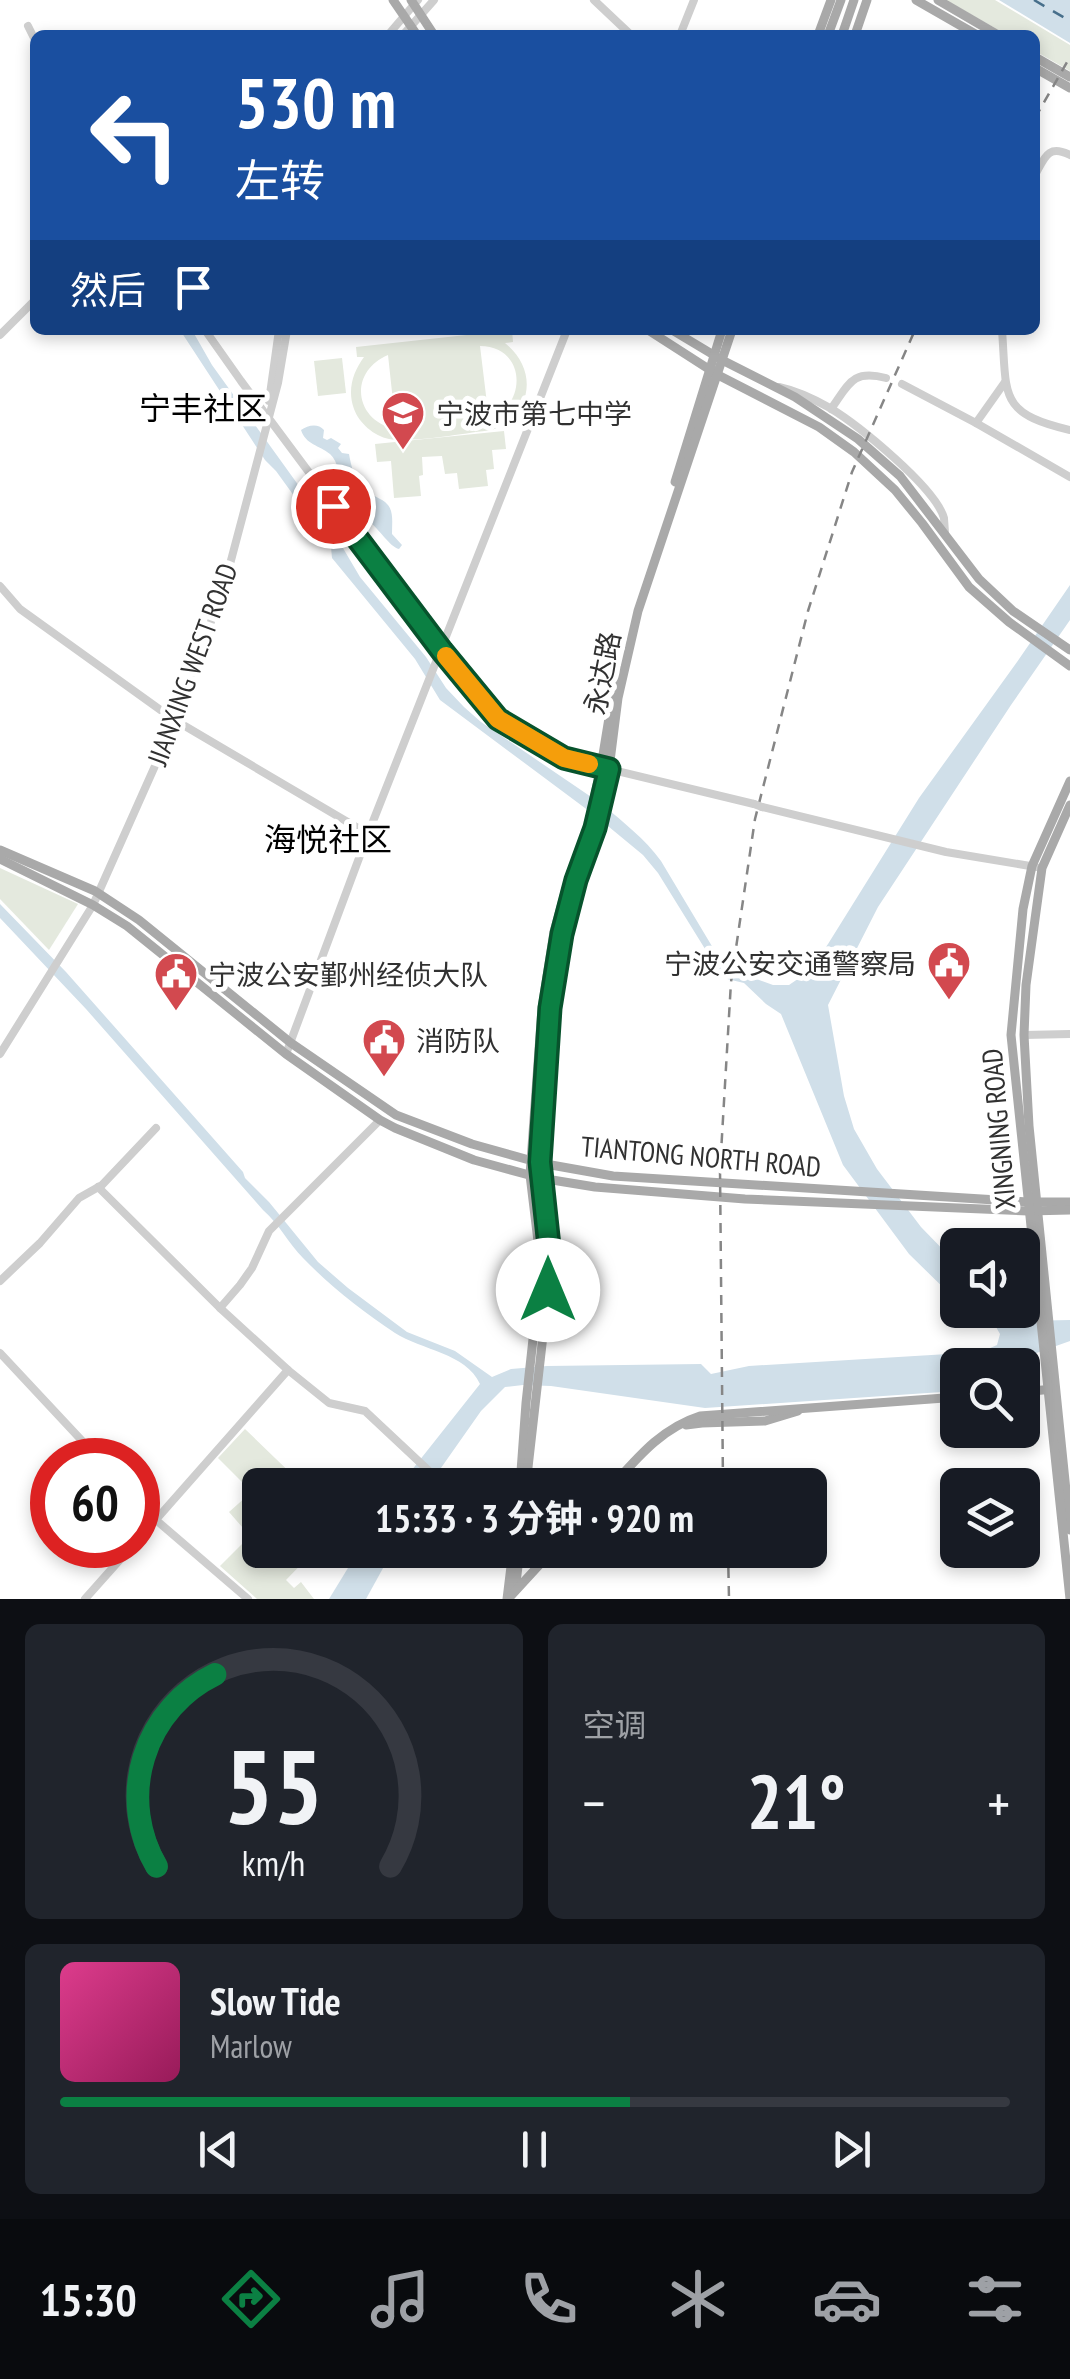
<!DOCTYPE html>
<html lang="zh">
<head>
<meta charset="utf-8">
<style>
  body { margin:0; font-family:"PT Sans Narrow","Noto Sans SC",sans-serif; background:#20242c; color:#f1f3f6; height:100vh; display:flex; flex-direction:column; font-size:38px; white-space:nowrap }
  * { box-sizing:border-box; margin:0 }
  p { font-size:32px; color:#9ea1a6 }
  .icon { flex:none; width:55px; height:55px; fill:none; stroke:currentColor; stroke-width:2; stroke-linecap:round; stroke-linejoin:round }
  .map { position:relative; height:1599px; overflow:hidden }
  .sheet { display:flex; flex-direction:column; gap:25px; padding:25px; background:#0d0f14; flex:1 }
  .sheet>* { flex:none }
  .guide { position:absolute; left:30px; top:30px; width:1010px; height:305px; border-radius:15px; box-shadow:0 5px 15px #0003; background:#1a4fa0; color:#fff; overflow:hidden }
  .fabs { position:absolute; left:940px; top:1228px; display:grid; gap:20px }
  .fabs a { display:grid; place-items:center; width:100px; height:100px; border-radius:15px; background:#171b24; box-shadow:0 5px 15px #0003; font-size:50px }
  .speed { position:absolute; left:30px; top:1438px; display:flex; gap:20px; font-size:50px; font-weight:700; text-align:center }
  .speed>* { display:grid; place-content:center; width:130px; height:130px; border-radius:50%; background:#171b24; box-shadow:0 5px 15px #0003; line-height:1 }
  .speed .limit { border:15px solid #d22; background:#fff; color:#111 }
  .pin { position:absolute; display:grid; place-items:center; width:85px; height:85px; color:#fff; margin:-42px; border:5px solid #fff; border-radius:50%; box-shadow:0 2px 10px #0007 }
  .me { position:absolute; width:110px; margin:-55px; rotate:0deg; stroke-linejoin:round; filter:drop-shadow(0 0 8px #0008) }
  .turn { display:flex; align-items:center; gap:35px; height:210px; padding:0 40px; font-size:45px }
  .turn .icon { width:130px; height:130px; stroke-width:2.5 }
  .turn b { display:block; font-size:70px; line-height:85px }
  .then { display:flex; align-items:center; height:95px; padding:0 40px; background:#0003; gap:20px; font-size:38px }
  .big { font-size:75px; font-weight:700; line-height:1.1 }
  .sheet .widget { flex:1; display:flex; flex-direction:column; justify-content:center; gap:15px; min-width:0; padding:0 35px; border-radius:15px; background:#20242c }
  .sheet .dial { align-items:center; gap:0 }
  .dial svg { height:260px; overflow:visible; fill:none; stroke:#363941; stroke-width:7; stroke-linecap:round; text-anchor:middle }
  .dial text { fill:#f1f3f6; stroke:none }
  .song { display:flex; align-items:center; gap:30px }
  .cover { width:120px; height:120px; border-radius:15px; background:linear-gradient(135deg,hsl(330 70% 55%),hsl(330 70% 35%)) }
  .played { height:10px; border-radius:5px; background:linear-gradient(90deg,#0b8043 60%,#363941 60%) }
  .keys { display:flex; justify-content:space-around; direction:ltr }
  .heat { display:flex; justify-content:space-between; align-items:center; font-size:55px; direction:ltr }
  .sheet .tiles { flex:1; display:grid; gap:25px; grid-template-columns:1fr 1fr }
  .widget:last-child { grid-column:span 2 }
  .trip { position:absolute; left:242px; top:1468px; width:585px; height:100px; border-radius:15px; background:#171b24; box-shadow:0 5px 15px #0003; font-weight:700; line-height:100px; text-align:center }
  .menu { display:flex; height:160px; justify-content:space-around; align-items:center; background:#090b0e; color:#9ea1a6 }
  .menu .icon { width:70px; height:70px }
  .menu .current { color:#0b8043 }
  .menu b { font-size:45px; color:#f1f3f6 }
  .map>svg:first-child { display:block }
</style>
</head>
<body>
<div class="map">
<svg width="1070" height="1599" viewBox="0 0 1070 1599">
  <rect width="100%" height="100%" fill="#fff"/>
  <g fill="#e4e9de" fill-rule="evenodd">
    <polygon points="946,0 995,0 1070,45 1070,71 1035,51 1035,35 1007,35"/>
    <path d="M512 330 513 342 505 343C539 371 532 414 492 430 465 433 413 443 389 439 374 436 359 423 354 409 347 390 353 372 364 357H357L356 347ZM480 346C525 346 529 403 489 420ZM388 355 396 429C354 421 348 372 388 355Z"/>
    <polygon points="342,358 346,393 318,396 314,361"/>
    <polygon points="504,431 506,449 492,450 494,469 486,470 488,486 459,489 457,473 445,474 442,456 422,457 423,475 419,476 421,496 394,498 391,461 377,462 375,444"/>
    <polygon points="0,868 78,904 49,950 0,899"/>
    <polygon points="245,1429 303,1485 260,1485 260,1550 315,1550 286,1580 294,1588 301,1582 314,1599 257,1599 220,1566 250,1536 229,1512 247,1496 242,1482 218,1458"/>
  </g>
  <g fill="#d0dfe9">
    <polygon points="999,0 1070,0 1070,43"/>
    <path d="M180 330H192L212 365 327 525C335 524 340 520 347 515 365 503 352 495 343 483 337 474 339 462 330 454 319 445 306 445 301 430 308 425 318 423 324 430L323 438 327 440 331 438 341 444 338 448 342 453 349 454C351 465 355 484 365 492 366 492 379 498 380 499 395 506 392 519 392 534L402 545 399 549C390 547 379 529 369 521L339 537 340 543 360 577 426 657 446 688 464 707 481 722 603 805C623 822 645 839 661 861L722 963 726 968 773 985H789L808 972 828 944 919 798 1017 662 1070 585V620L1011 705 878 907 828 1005 844 1096 854 1129 877 1169 921 1227 957 1264V1301L909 1254 843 1165 781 1014 766 1004 744 983 723 978 658 873 643 855 597 817 440 700 415 659 332 558 331 547 276 471 265 460Z"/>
    <path d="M0 904 66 972 243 1172 245 1178 269 1202 318 1262 348 1288 407 1332 455 1351 492 1377 511 1369 547 1366 701 1364 711 1374 749 1366 981 1352 997 1345 1000 1334 996 1327 969 1310H1019L1023 1321 1070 1320V1341L1028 1356 1026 1376 1023 1378 1022 1365H958L957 1391 705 1408 551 1386 523 1385 505 1387 481 1411 429 1485H400L480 1384C466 1353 421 1350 395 1333 363 1312 330 1286 303 1258 288 1243 280 1225 263 1210L86 1009 0 918Z"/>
    <polygon points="359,1550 393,1550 366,1599 329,1599"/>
  </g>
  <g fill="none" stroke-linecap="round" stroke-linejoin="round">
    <polyline stroke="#476f8b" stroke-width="2.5" stroke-dasharray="12 10" stroke-linecap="butt" points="1034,0 1070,21"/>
    <g stroke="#cecece" stroke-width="8">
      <polyline points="594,0 631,35"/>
      <polyline points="28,26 35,40"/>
      <polyline points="388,35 418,0"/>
      <polyline points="403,35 434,0"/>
      <polyline points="680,35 694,0"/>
      <path d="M1035 175C1045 157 1048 144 1070 155"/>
      <polyline points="205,330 241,381 442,651 498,719 563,758 754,804"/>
      <path d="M1002 330C1007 396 998 413 1070 430"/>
      <polyline points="0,335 35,300"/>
      <polyline points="902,384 976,423 1070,477"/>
      <path d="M779 387C798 391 814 399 830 408 858 425 935 487 944 518 944 519 945 532 945 533"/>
      <polyline points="269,401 279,330"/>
      <path d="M831 409C849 384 852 369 886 378"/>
      <polyline points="976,423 1005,382"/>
      <polyline points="0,586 20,609 173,719 368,834"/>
      <polyline points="762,807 946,852 1036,867"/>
      <polyline points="1024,1035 1070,1034"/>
      <polyline points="0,1054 93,905 175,721 225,583 278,383 287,330"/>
      <polyline points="286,1054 368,834 567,330"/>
      <polyline points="98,1187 220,1308 288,1370 329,1403 365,1411 444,1485"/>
      <polyline points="0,1281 40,1243 79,1198 102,1185 156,1128"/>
      <polyline points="220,1308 240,1285 252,1268 269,1231 380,1120"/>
      <polyline points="0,1353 100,1460"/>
      <polyline points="138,1500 156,1520 248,1599"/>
      <polyline points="138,1540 288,1370"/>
      <polyline points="85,1599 133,1545"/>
    </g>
    <g stroke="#a9a9a9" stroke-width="9">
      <polyline points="393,0 417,35"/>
      <polyline points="411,0 434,35"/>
      <polyline points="916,0 977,35"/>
      <polyline points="938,0 998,35"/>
      <polyline points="818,35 831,0"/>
      <polyline points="828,35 841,0"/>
      <polyline points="842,35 854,0"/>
      <polyline points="855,35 867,0"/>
      <polyline points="1035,57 1070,77"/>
      <polyline points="1035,68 1070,88"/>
      <polyline points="648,330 718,375 819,427 854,452 895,490 922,523 969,587 1009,622 1070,666"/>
      <polyline points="672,330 722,360 795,397 858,439 900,476 979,579 1013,611 1070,650"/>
      <polyline points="675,482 722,330"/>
      <polyline points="1070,805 1042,868 1026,985 1024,1035 1029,1126 1070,1530"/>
      <polyline points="0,850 95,891 139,920 291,1043 396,1115 472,1144 540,1163 613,1176 1028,1202 1070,1202"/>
      <polyline points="0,859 93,905 127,926 286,1054 380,1120 395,1128 474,1160 540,1178 595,1187 745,1199 1028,1211 1070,1210"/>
      <polyline points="1022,1392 1053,1389"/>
      <polyline points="686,1425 702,1423 765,1421 798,1411"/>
      <polyline points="520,1485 526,1403 541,1266 530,1175 542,1008 554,932 569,878 588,826 601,767 617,669"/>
      <polyline points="526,1485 551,1265 540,1178 540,1129 550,1009 561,934 577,880 595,828 603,796 609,769 618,698 638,611 732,330"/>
      <path d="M613 1485C638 1457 662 1428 700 1416L958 1397"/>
      <polyline points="515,1591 520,1550"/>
      <polyline points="507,1599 513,1550"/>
      <polyline points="508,1599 553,1550"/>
      <polyline points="1070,1599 1011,1035 1023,909 1032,866 1070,781"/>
    </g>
    <g stroke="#868686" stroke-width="2.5" stroke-dasharray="10 8" stroke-linecap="butt">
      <polyline points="1035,118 1070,57"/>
      <polyline points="723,1485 720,1170 731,982 755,819 808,611 852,472 915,330"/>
      <polyline points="728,1550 729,1599"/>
    </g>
    <polyline stroke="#cecece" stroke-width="8" points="754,804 762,807"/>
  </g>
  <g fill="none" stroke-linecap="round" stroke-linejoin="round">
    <defs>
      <polyline id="route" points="333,506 442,651 498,719 564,758 609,769 595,828 576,880 562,934 550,1008 540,1162 551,1265 548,1290"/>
    </defs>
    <use href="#route" stroke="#07532c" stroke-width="25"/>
    <use href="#route" stroke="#0b8043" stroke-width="18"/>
    <polyline stroke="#f59e0b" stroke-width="18" points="446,656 498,719 564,758 589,764"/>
  </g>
  <defs>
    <symbol id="school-pin" viewBox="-11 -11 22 30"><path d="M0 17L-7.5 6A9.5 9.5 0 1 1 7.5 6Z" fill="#d2494f" stroke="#fff"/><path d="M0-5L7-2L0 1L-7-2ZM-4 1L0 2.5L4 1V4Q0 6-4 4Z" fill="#fff"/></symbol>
    <symbol id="civic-pin" viewBox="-11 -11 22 30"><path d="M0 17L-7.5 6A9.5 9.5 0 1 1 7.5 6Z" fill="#d2494f" stroke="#fff"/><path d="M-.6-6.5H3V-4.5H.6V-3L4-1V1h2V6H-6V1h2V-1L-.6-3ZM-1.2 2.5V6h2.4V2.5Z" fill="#fff"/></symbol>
  </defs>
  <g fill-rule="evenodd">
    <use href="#school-pin" x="378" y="388" width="50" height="68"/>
    <use href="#civic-pin" x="924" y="938" width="50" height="68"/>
    <use href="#civic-pin" x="151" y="949" width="50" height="68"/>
    <use href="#civic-pin" x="359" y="1015" width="50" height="68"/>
  </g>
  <g text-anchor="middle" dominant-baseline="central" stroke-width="10" stroke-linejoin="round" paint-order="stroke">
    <g font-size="28" fill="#313131" stroke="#fff" text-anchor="start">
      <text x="436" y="413">宁波市第七中学</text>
      <text x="916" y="963" text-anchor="end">宁波公安交通警察局</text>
      <text x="208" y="974">宁波公安鄞州经侦大队</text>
      <text x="416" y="1040">消防队</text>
    </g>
    <g font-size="28" fill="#313131" stroke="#fff">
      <text transform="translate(192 664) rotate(-70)">JIANXING WEST ROAD</text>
      <text transform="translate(602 673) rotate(-79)">永达路</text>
      <text transform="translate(998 1129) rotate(-95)">XINGNING ROAD</text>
      <text transform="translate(701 1156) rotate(5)">TIANTONG NORTH ROAD</text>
    </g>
    <g font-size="32" fill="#000" stroke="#fff">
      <text x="203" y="408">宁丰社区</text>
      <text x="328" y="839">海悦社区</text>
    </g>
  </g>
</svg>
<div class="fabs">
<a><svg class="icon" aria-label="sound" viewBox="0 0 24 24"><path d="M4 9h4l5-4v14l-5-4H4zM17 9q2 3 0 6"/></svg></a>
<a><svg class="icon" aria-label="search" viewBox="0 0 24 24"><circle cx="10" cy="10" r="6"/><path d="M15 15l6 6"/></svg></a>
<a><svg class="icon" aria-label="layers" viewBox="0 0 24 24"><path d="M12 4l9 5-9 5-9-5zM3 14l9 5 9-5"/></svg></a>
</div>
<div class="speed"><div class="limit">60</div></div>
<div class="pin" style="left:333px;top:506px;background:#d93025"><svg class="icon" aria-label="arrive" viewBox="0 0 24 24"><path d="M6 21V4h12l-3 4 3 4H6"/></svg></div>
<svg class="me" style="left:548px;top:1290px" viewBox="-20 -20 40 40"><circle r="19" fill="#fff"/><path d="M0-13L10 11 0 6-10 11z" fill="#0b8043"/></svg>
<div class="trip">15:33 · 3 分钟 · 920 m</div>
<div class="guide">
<div class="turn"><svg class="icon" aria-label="left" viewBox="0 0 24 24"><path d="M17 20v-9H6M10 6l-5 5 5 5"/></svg><div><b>530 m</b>左转</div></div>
<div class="then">然后<svg class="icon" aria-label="arrive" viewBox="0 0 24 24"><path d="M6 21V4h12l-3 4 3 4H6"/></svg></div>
</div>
</div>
<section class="sheet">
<div class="tiles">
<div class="widget dial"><svg viewBox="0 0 100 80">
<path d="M14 69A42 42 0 1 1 86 69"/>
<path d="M14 69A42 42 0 0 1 32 10" stroke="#0b8043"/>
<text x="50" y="56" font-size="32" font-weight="700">55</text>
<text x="50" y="72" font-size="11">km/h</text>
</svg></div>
<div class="widget"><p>空调</p>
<div class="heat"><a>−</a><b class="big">21°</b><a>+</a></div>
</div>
<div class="widget">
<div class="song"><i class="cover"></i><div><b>Slow Tide</b><p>Marlow</p></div></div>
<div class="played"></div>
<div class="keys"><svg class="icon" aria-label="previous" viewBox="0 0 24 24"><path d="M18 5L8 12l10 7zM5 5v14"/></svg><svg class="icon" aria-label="pause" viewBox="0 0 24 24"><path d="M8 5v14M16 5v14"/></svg><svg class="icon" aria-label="next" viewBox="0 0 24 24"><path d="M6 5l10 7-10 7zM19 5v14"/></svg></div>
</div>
</div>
</section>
<nav class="menu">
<b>15:30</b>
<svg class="icon current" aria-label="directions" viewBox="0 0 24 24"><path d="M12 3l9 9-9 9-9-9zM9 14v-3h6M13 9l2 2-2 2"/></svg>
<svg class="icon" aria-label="music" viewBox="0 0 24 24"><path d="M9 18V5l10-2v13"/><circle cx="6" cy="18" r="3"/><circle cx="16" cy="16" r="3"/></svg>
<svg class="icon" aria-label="phone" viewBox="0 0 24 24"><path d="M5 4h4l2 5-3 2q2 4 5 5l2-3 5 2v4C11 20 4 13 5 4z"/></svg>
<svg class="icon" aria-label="climate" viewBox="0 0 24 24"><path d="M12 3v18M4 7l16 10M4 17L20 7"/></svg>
<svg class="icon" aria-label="car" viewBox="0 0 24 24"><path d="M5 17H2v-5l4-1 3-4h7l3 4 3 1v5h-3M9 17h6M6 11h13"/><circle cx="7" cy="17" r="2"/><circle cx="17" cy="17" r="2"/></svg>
<svg class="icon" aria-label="filters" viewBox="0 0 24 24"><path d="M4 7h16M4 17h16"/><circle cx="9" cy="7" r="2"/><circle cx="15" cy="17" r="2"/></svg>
</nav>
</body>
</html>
